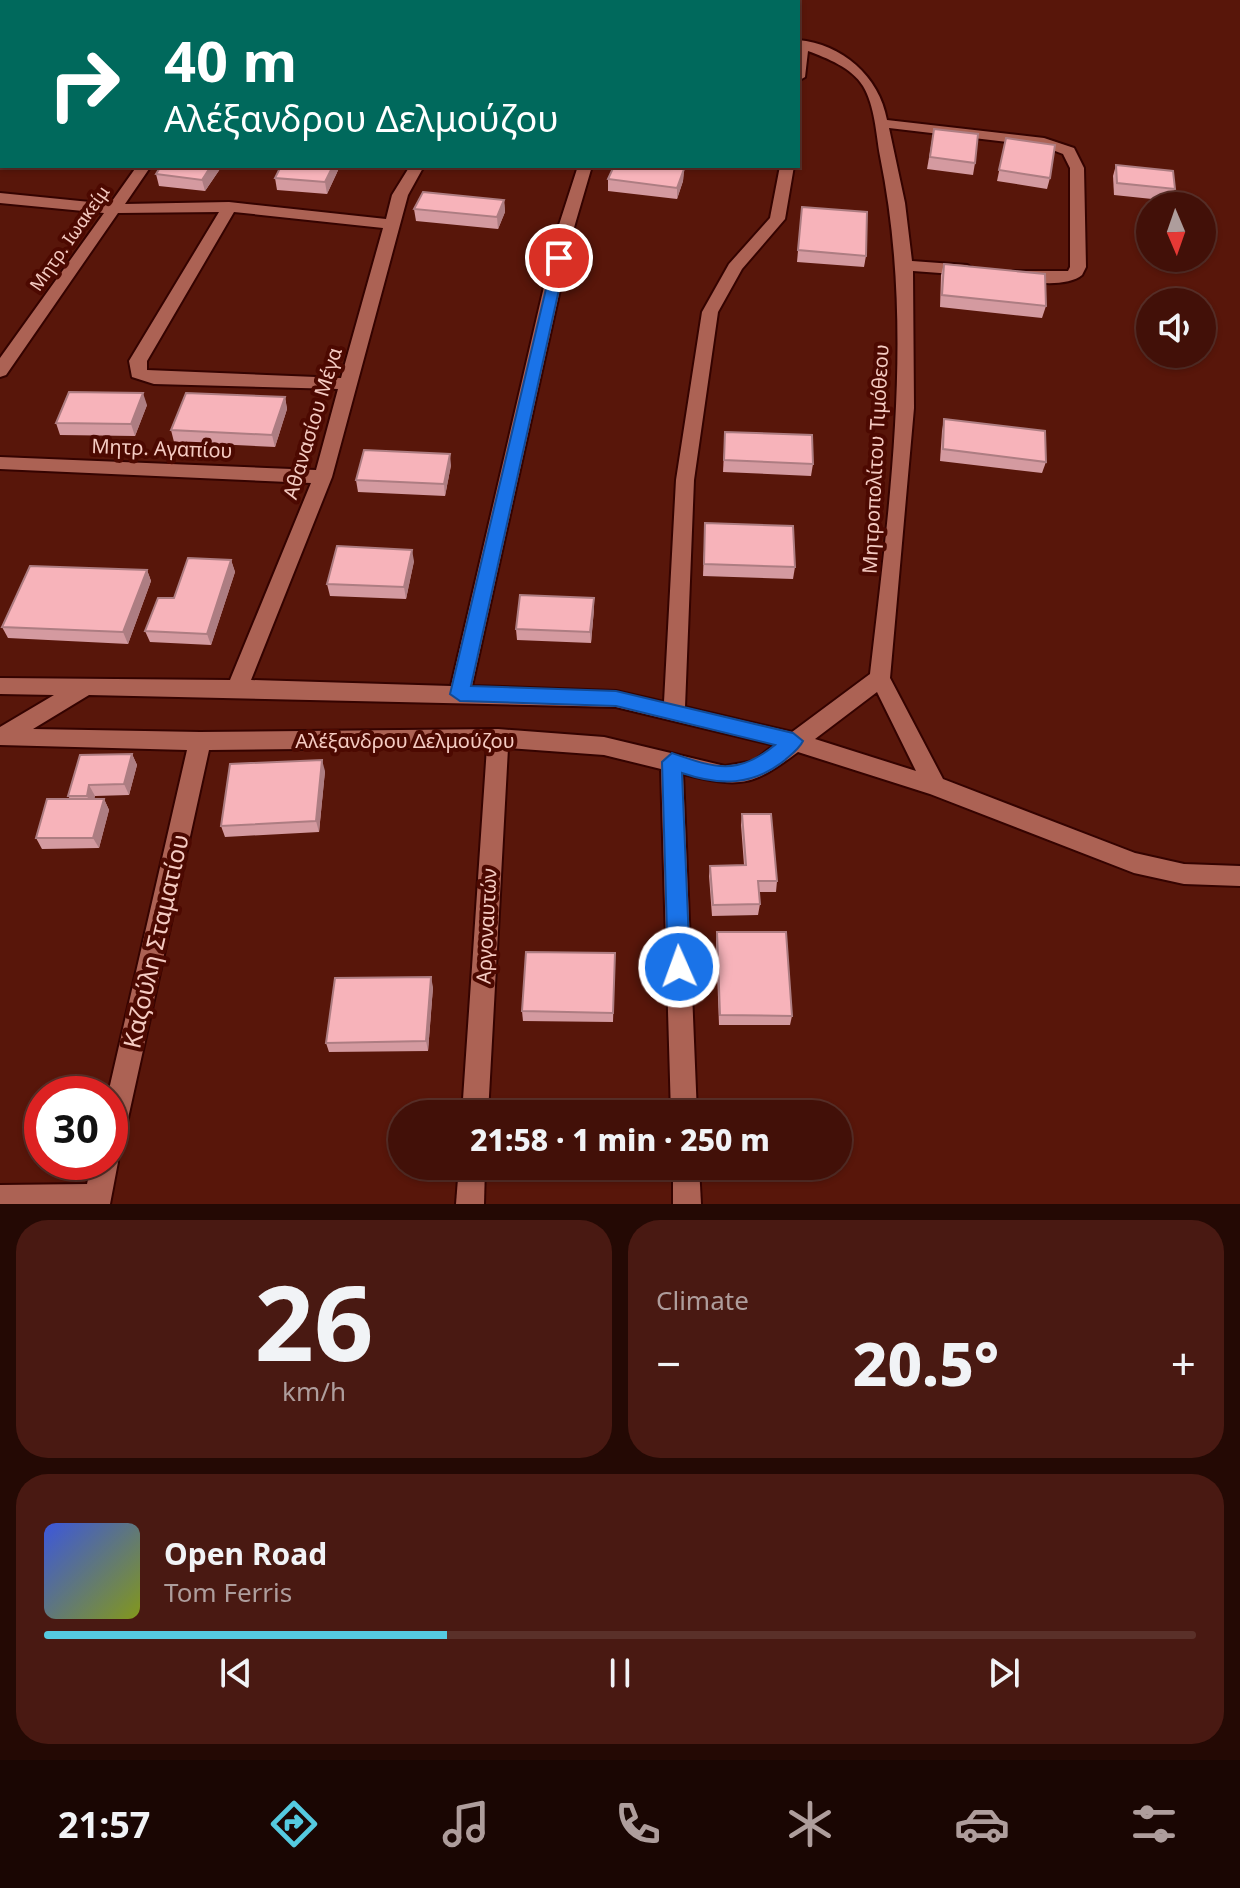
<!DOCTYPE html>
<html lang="en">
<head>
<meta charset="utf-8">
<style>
  body { margin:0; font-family:"Noto Sans",sans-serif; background:#491912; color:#f1f3f6; height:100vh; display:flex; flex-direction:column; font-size:30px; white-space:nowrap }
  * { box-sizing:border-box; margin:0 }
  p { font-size:26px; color:#ae9d9c }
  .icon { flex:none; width:44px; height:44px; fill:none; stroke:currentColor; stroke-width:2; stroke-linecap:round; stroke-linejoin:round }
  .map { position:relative; height:1204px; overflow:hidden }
  .sheet { display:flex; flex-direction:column; gap:16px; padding:16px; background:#240904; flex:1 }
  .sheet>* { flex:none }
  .hud { position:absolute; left:0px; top:0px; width:800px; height:168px; box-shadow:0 2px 6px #0004,0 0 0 2px #5a3029; background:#00695c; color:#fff; overflow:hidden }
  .needle { width:52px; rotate:178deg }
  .buttons { position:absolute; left:1136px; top:192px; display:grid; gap:16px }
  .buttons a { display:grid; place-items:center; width:80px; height:80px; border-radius:50%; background:#421008; box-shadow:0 2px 6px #0004,0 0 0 2px #5a3029; font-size:40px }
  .speed { position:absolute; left:24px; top:1076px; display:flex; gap:16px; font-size:40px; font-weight:700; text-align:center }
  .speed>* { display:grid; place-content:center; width:104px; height:104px; border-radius:50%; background:#421008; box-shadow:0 2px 6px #0004,0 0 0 2px #5a3029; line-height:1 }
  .speed .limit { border:12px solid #d22; background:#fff; color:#111 }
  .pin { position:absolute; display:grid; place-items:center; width:68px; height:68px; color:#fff; margin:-34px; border:4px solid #fff; border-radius:50%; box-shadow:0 2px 8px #0007 }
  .me { position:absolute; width:88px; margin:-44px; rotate:358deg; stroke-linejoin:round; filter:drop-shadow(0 0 6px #0008) }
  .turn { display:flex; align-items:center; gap:28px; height:168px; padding:0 32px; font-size:36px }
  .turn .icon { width:104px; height:104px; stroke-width:2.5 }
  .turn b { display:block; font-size:56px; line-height:68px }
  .big { font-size:60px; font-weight:800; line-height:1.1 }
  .sheet .widget { flex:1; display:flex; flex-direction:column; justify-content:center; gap:12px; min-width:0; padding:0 28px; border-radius:32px; background:#491912 }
  .sheet .dial { align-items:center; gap:0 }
  .dial b { font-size:104px; line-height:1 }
  .song { display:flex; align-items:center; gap:24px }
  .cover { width:96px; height:96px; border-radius:12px; background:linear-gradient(135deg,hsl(230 70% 55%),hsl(70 70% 35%)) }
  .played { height:8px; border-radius:4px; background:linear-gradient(90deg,#55cae0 35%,#5a3029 35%) }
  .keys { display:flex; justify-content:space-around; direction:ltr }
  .heat { display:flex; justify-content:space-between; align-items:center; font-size:44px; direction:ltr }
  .sheet .tiles { flex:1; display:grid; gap:16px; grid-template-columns:1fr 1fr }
  .widget:last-child { grid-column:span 2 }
  .trip { position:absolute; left:388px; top:1100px; width:464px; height:80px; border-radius:40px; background:#421008; box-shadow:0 2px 6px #0004,0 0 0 2px #5a3029; font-weight:800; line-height:80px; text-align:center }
  .tab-bar { display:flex; height:128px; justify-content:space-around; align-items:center; background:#1a0603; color:#ae9d9c }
  .tab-bar .icon { width:56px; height:56px }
  .tab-bar .current { color:#55cae0 }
  .tab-bar b { font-size:36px; color:#f1f3f6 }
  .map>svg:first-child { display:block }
</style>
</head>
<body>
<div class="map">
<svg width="1240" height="1204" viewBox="0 0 1240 1204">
  <rect width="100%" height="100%" fill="#58160a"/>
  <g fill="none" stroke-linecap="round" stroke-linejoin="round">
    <defs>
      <g id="minor">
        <polygon points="444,0 471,0 472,2 445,2"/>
        <path d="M798 40C842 44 879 76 887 120L1044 138 1074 148 1084 168 1086 267 1082 275C1068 287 1025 285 1011 274L1013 271H1068L1070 267V168L1063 154 1042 146 889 128 905 203 912 261 967 265 975 270 967 275 913 271 914 408 890 678 943 779 1135 853 1184 864 1240 866V886L1184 884 1134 873 930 794 798 752C751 787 740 788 683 774L697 1114H671L661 769 604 755 508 748 488 1114H462L487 747 209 750 123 1141 119 1150 114 1152 118 1162 110 1204H0V1185L87 1184 92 1162H110L108 1094 187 750 0 745V727L54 695 0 694V678L230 680 311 483 0 469V457L316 470 338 389 154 384 132 377 129 361 219 212 118 213 6 375 0 377V358L104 213 0 203V193L110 204 137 166H151L125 204 229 202 386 219 392 195 410 166H424L408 195 332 477 251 680 451 686 557 231 578 166H592L573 231 472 686 616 691 664 702 676 480 702 312 729 264 770 218 780 166H794L785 219 742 269 718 312 694 480 685 707 792 732 870 674C890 501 915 327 880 156 876 134 875 106 863 86 852 68 827 58 808 51L805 77 798 81ZM234 212 383 228 341 378 147 370V361ZM877 692 916 771 815 739ZM89 695 616 707 774 745 754 761 725 766 604 737 498 729 200 732 33 729Z"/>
        <rect x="0" y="69" width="2" height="8"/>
        <polygon points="459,1166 485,1166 484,1204 456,1204"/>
        <polygon points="673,1166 699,1166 701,1204 673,1204"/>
      </g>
    </defs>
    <use href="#minor" stroke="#340300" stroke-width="4"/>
    <use href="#minor" fill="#ac6254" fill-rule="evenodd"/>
  </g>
  <g fill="#d49aa0">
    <polygon points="99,0 126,0 124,2 100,2"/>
    <polygon points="934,129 975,163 973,175 927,169"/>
    <polygon points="1006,138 1050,178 1047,189 997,181"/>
    <polygon points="1116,165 1175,189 1171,201 1114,195 1113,176"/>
    <polygon points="161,166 222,166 205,191 159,186 156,174"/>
    <polygon points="281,166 340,166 327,194 277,190 275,178"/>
    <polygon points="684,169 683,181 677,199 608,191 608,179"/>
    <polygon points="504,200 505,212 498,229 416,221 414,209"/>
    <polygon points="802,207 866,256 864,267 797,262"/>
    <polygon points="944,264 1046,306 1042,318 940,307 941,275"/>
    <polygon points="285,397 287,409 275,447 174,442 171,430"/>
    <polygon points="147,405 135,436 60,435 56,423"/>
    <polygon points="944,419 1046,462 1042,473 940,461 942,431"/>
    <polygon points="725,432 813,464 811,476 723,472"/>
    <polygon points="451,465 445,496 358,492 356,480"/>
    <polygon points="705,523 795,567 793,579 703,576"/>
    <polygon points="231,560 235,572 211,645 150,642 145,631 174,598"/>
    <polygon points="414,561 406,599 330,596 327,584"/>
    <polygon points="147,570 151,581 128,644 8,638 2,627"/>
    <polygon points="594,598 594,609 591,643 517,640 516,629"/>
    <polygon points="132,754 137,765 129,795 95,796 94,799 104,799 109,810 99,848 42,849 36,838 70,799 68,796"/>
    <polygon points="325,771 319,832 225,837 221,826"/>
    <polygon points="742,814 777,881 776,892 759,892 760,904 758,915 712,916 709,876 710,866 744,865 741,825"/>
    <polygon points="717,932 792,1016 790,1025 719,1025 716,942"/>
    <polygon points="615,953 613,1022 523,1021 522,1011"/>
    <polygon points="433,987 428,1051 329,1052 326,1043"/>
  </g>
  <g fill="#ad7d82">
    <polygon points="2,100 2,116 0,118 0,102"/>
    <polygon points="2,141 2,158 0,160 0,143"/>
    <polygon points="211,166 222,166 205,191 202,180"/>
    <polygon points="333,166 340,166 327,194 325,182"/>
    <polygon points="684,169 683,181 677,199 677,188"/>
    <polygon points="504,200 505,212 498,229 497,217"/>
    <polygon points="143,393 147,405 135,436 131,424"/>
    <polygon points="285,397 287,409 275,447 272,435"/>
    <polygon points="450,454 451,465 445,496 444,484"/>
    <polygon points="412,550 414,561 406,599 404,587"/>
    <polygon points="231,560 235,572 211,645 207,634"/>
    <polygon points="147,570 151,581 128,644 123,632"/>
    <polygon points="594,598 594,609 591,643 590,632"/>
    <polygon points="132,754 137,765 129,795 124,784"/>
    <polygon points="322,760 325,771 319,832 316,821"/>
    <polygon points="89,785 95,796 92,807 87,796"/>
    <polygon points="104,799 109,810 99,848 93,838"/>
    <polygon points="431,977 433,987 428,1051 426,1041"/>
  </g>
  <g fill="#f7b3ba" stroke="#ad7d82" stroke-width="2">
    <polygon points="279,0 318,0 317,2 278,2"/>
    <polygon points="0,82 2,82 2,100 0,102"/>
    <polygon points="934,129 978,134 975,163 930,157"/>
    <polygon points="1006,138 1055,145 1050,178 999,170"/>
    <polygon points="1116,165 1173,171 1175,189 1117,183"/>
    <polygon points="161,166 211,166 202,180 156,174"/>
    <polygon points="281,166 333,166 325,182 275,178"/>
    <polygon points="614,166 657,166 684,169 677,188 608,179"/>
    <polygon points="423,192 504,200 497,217 414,209"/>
    <polygon points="802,207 867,212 866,256 798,250"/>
    <polygon points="944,264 1045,274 1046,306 942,295"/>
    <polygon points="69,392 143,393 131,424 56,423"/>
    <polygon points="186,393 285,397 272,435 171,430"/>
    <polygon points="944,419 1045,431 1046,462 943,449"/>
    <polygon points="725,432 812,435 813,464 724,460"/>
    <polygon points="364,450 450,454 444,484 356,480"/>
    <polygon points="705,523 793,526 795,567 704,564"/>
    <polygon points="337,546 412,550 404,587 327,584"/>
    <polygon points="188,558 231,560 207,634 145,631 158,598 174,598"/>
    <polygon points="30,566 147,570 123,632 2,627"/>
    <polygon points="520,595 594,598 590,632 516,629"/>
    <polygon points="132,754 124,784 89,785 87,796 68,796 80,755"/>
    <polygon points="322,760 316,821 221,826 230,764"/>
    <polygon points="47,799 104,799 93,838 36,838"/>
    <polygon points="742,814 771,814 777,881 758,881 760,904 713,905 710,866 746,865"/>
    <polygon points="717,932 786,932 792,1016 720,1015"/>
    <polygon points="526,952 615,953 613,1013 522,1011"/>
    <polygon points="431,977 426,1041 326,1043 335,978"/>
  </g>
  <path fill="#1a73e8" stroke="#114b97" stroke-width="2" d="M554 255 566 258 471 686 616 691 793 733 803 741C799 749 792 754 785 760 753 786 720 786 682 773L690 967 687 974 679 977 671 974 668 967 662 762 672 753C715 768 737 776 775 745L616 706 460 701 450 694Z"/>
  <g text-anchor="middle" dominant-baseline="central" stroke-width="8" stroke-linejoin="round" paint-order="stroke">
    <g font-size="18" fill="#f5cbc2" stroke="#4c0901">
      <text transform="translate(69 238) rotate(-55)">Μητρ. Ιωακείμ</text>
    </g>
    <g font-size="20" fill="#f5cbc2" stroke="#4c0901">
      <text transform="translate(312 423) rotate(-73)">Αθανασίου Μέγα</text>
      <text transform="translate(162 448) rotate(2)">Μητρ. Αγαπίου</text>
      <text transform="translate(875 459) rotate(-87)">Μητροπολίτου Τιμόθεου</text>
      <text x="405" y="740">Αλέξανδρου Δελμούζου</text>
      <text transform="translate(486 926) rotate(-87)">Αργοναυτών</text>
    </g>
    <g font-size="24" fill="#f5cbc2" stroke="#4c0901">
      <text transform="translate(155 941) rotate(-77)">Καζούλη Σταματίου</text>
    </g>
  </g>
</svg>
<div class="buttons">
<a><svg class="needle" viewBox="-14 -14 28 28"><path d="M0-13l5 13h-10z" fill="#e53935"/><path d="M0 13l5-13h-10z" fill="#ae9d9c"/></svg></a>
<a><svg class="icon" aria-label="sound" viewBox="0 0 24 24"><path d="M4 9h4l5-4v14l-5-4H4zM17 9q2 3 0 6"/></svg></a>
</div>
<div class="speed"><div class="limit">30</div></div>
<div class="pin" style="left:559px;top:258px;background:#d93025"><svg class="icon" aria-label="arrive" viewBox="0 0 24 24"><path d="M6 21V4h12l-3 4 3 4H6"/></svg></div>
<svg class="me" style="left:679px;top:967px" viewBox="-20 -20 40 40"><circle r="17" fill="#1a73e8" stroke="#fff" stroke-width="3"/><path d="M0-11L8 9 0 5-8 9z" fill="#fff"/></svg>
<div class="trip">21:58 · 1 min · 250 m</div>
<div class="hud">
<div class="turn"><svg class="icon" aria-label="right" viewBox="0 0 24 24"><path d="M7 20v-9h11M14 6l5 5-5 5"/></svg><div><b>40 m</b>Αλέξανδρου Δελμούζου</div></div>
</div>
</div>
<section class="sheet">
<div class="tiles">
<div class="widget dial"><b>26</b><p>km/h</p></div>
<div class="widget"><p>Climate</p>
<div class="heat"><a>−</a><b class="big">20.5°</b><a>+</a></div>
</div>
<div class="widget">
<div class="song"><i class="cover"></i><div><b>Open Road</b><p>Tom Ferris</p></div></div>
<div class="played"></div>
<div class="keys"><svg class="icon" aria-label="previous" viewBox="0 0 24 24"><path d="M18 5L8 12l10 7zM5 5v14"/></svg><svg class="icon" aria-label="pause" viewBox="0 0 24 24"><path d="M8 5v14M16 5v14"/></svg><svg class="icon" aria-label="next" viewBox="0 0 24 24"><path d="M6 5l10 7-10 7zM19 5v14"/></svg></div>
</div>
</div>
</section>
<nav class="tab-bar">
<b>21:57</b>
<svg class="icon current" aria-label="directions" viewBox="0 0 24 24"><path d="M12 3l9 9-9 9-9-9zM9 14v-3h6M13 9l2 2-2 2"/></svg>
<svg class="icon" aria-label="music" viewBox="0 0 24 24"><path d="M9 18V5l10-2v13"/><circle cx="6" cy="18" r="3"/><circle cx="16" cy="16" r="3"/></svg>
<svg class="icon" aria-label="phone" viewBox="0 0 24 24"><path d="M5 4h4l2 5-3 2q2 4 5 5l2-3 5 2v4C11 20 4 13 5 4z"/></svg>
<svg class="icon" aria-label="climate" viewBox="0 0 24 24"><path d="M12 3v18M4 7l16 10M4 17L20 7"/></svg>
<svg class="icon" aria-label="car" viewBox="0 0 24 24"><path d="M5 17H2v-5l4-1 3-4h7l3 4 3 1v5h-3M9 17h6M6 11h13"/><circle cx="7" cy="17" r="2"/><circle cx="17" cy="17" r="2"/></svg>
<svg class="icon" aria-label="filters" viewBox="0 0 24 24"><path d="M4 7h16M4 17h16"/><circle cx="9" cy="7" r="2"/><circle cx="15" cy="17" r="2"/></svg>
</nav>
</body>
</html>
